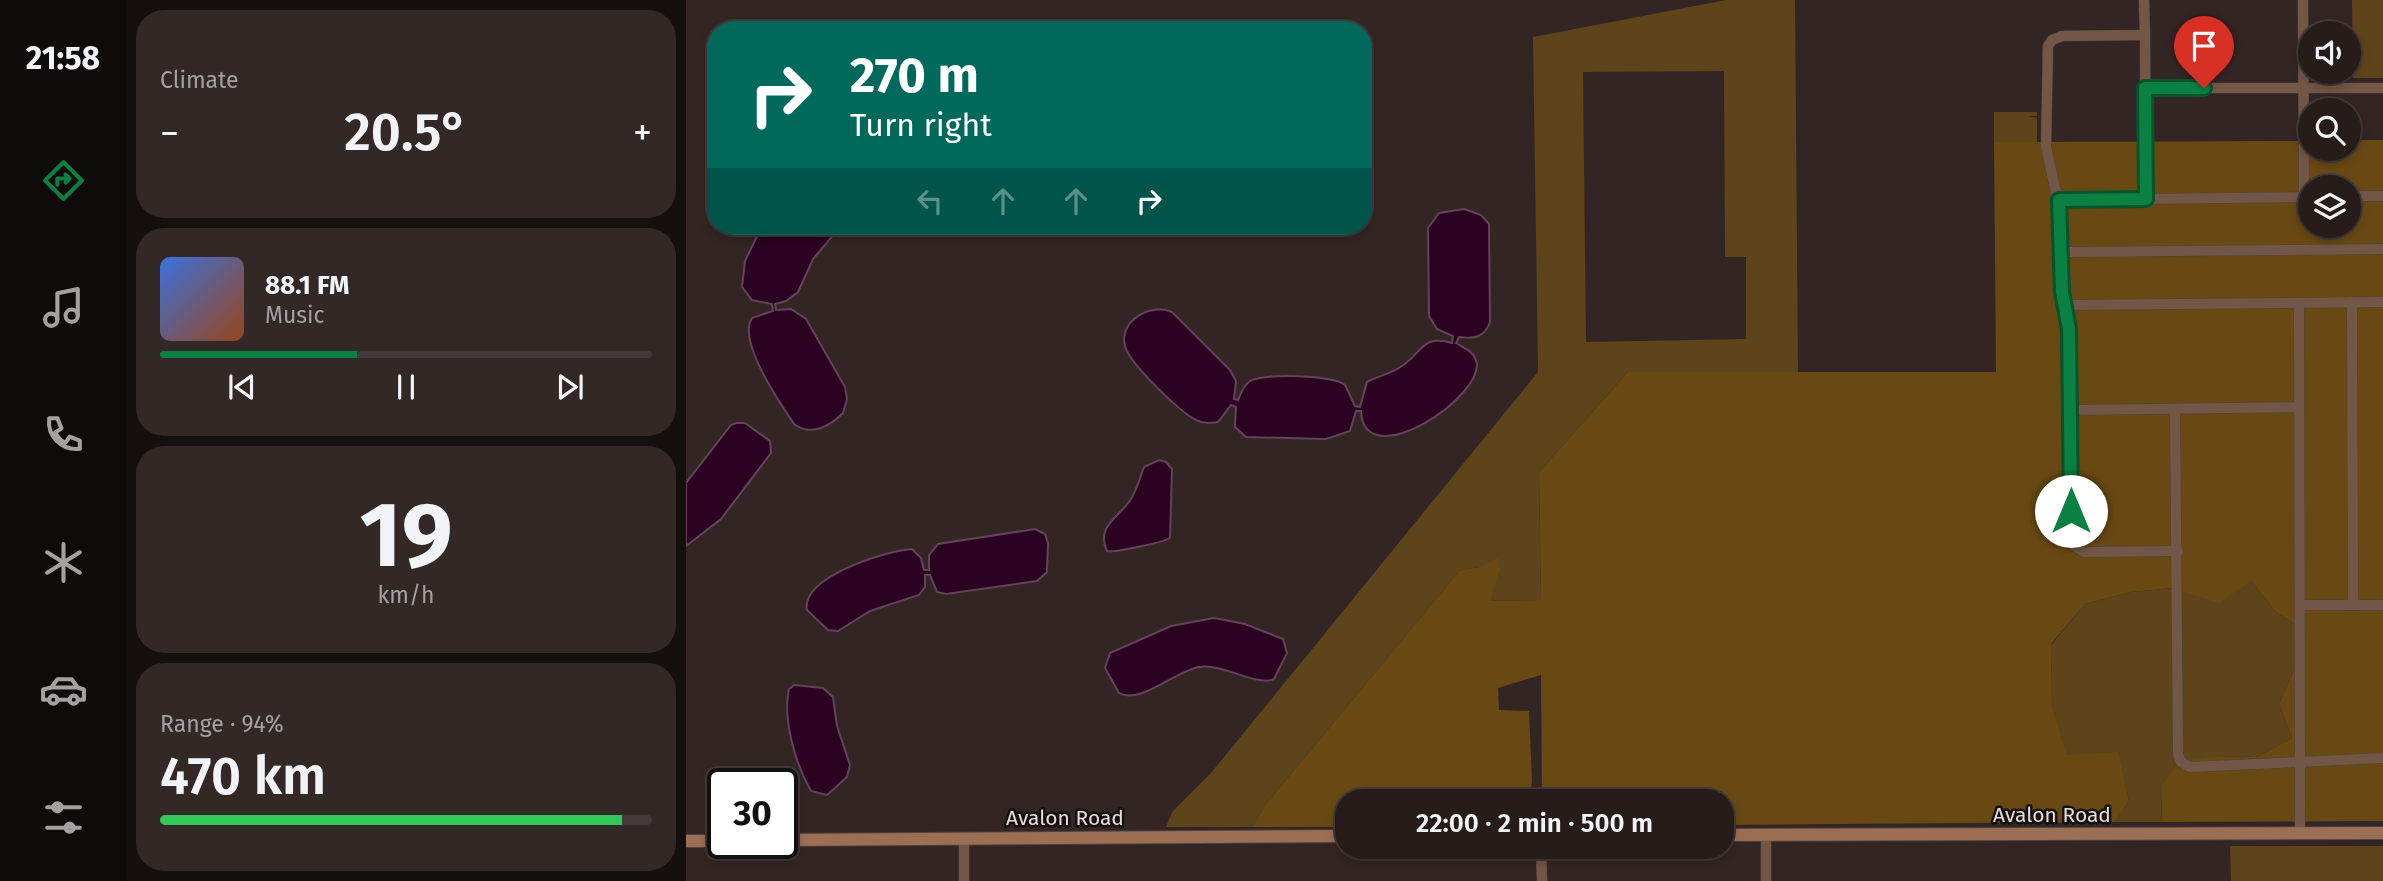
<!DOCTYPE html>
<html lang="en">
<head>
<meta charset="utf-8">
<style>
  body { margin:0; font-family:"Fira Sans",sans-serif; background:#322927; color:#f1f3f6; height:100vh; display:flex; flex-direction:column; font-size:26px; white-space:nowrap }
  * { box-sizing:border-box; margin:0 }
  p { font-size:23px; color:#a4a1a2 }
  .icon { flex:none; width:38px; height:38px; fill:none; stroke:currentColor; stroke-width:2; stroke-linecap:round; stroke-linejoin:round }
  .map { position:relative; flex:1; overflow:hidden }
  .sheet { display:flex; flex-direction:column; gap:10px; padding:10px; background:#150f0e; width:560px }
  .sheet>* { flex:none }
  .guide { position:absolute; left:21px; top:21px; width:665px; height:214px; border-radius:28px; box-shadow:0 4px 10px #0003,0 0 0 2px #423a39; background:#00695c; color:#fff; overflow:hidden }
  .tools { position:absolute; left:1612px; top:21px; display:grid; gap:14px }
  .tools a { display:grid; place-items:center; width:63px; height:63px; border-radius:50%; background:#261c1a; box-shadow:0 4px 10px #0003,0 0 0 2px #423a39; font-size:35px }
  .speed { position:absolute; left:21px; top:768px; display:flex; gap:14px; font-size:35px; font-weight:700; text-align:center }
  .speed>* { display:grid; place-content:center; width:91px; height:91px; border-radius:50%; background:#261c1a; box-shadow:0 4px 10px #0003,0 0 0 2px #423a39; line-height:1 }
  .speed .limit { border:4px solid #111; border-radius:10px; background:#fff; color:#111 }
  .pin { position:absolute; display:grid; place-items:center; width:60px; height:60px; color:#fff; margin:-72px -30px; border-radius:50% 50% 50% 0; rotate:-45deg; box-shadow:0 0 7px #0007 }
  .pin .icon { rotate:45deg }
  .me { position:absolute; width:77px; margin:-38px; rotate:0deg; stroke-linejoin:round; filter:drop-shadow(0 0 5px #0008) }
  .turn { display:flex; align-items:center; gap:24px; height:147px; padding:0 28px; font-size:32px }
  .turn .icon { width:91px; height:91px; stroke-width:2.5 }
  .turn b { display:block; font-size:49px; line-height:60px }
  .lanes { display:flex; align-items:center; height:66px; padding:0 28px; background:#0003; justify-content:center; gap:35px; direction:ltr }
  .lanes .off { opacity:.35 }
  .big { font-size:52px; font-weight:600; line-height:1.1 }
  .sheet .tile { flex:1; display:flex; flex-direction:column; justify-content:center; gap:10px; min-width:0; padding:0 24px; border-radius:28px; background:#322927 }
  .sheet .dial { align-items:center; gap:0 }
  .dial b { font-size:91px; line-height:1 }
  .song { display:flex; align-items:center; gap:21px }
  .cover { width:84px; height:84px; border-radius:10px; background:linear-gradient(135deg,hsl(220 70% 55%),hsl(20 70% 35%)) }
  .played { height:7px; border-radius:4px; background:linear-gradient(90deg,#0b8043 40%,#423a39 40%) }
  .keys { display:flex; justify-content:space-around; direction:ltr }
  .heat { display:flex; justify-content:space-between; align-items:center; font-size:38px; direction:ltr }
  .charge { height:10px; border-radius:5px; background:linear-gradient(90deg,#34c759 94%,#423a39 0) }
  .trip { position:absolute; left:649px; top:789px; width:399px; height:70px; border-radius:28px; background:#261c1a; box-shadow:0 4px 10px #0003,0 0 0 2px #423a39; font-weight:600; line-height:70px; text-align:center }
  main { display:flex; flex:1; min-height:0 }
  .menu { display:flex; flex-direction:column; width:126px; justify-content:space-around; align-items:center; background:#0f0b0a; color:#a4a1a2 }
  .menu .icon { width:49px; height:49px }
  .menu .active { color:#0b8043 }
  .menu b { font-size:32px; color:#f1f3f6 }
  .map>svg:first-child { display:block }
</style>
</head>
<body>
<main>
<nav class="menu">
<b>21:58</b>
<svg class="icon active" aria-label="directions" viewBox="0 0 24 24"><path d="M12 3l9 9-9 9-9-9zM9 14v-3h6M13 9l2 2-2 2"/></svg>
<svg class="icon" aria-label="music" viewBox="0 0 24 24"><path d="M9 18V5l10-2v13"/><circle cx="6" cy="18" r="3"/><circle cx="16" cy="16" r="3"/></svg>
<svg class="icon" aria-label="phone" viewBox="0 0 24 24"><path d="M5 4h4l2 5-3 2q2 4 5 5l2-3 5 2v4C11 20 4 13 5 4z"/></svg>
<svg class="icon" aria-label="climate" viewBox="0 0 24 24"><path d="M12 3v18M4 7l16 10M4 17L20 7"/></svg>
<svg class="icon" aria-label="car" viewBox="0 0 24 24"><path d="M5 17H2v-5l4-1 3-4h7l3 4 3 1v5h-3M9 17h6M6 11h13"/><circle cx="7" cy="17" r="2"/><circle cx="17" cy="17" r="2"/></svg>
<svg class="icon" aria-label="filters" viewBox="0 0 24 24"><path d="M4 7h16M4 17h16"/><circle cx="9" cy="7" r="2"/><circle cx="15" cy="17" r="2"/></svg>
</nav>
<section class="sheet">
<div class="tile"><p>Climate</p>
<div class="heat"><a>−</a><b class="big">20.5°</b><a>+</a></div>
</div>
<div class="tile">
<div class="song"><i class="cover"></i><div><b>88.1 FM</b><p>Music</p></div></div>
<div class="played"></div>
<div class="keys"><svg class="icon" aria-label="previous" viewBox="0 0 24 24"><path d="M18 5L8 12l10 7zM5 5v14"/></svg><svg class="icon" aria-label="pause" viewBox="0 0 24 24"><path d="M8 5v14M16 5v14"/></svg><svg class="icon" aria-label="next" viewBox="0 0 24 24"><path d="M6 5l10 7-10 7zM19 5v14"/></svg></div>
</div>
<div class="tile dial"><b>19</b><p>km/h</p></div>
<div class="tile"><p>Range · 94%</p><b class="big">470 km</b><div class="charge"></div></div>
</section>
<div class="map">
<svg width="1697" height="881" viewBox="0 0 1697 881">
  <rect width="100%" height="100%" fill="#332523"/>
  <g fill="#5e441b" fill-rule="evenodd">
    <path d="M1040 0H1109L1112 372H942L853 472 855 600 803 601 814 570 794 567 774 570 580 804 566 827H480L486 812 525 773 852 372 847 37ZM1038 71 1039 257H1060V339L900 342 897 72Z"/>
    <polygon points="1666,0 1697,0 1697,78 1667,78"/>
    <polygon points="1308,112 1351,112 1351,116 1342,116 1351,118 1351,142 1308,142"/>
    <polygon points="1565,581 1590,612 1613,627 1608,669 1593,704 1606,738 1571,757 1528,756 1475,787 1476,822 1429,822 1443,801 1433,753 1381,756 1366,705 1365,645 1399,604 1445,592"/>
    <polygon points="1544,846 1697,846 1697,881 1545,881"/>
  </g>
  <path fill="#694913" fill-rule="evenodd" d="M1663 140H1697V821L1476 822 1475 787 1493 762 1528 756 1571 757 1606 738 1593 704 1608 669 1613 627 1590 612 1565 581 1533 603 1487 588 1445 592 1399 604 1365 644 1366 705 1381 755 1433 752 1443 801 1429 822 1036 825V802L856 801 855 675 812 688 813 710 843 711 846 781 844 801 662 802 661 827H566L580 804 774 570 794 567 812 558 814 570 804 601 855 600 853 472 942 372H1310L1308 142 1624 141V149H1662ZM1624 187H1662V226H1624Z"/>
  <g fill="#2b0222" stroke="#634359" stroke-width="2">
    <path d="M778 209 795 215 803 224 804 322C798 338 788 339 773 337L770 343C778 348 787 351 790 360 802 395 678 477 675 411H670L664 431 640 439 560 437 549 427 550 407 545 405 532 422C524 423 518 424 510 420 494 412 443 363 439 346 432 320 466 303 486 312L544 370 550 381 548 399 552 400C555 393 558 385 564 381 579 373 647 375 659 385L669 406 674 407 681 382C692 376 705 374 716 366 737 352 736 334 766 343L767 336 751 329 743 316 742 228 753 213Z"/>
    <path d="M76 226H155L127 259 112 292 100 301 89 304 90 310 105 309 120 319 159 387 161 399 157 413C144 426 125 437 108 424 94 403 51 341 66 318L87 311 86 304 66 300 56 287 59 261Z"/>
    <polygon points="50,423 59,423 84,441 85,453 35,519 0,546 0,483 45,425"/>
    <path d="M473 460 480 462 486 469 484 538C478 542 428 553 421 551 409 526 434 517 445 499 451 489 454 478 458 467Z"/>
    <path d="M349 529 359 534 362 543 361 572 351 581 260 594 251 592 244 575H239V587L233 595 184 611 152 631 142 630 121 610C115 577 199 551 226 549L235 558 238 570H243V555L252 544Z"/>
    <path d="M528 618 559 624 597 639 601 653 588 679C570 687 538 663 513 667 489 671 454 705 433 693L419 668 424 653 485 626Z"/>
    <path d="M108 685 137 688 147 697 151 726 164 765 161 777 141 795 125 791C110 765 96 719 103 689Z"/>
  </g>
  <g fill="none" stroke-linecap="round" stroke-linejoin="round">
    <defs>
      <g id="minor">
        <polyline points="1458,0 1459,35 1376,36 1366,40 1362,46 1360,147 1374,211 1376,292 1383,329 1387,545 1398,552 1492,551"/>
        <polyline points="1617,0 1618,197"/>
        <polyline points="1459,35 1460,199"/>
        <polyline points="1459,88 1697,88"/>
        <polyline points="1662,196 1697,196"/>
        <polyline points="1373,200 1624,197"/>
        <polyline points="1375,252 1697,249"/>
        <polyline points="1666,302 1667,605"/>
        <polyline points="1613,303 1614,833"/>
        <polyline points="1380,305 1697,302"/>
        <polyline points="1385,410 1613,407"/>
        <polyline points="1489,410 1492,754 1495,762 1504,767 1697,758"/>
        <polyline points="1616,605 1697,605"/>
        <polyline points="1080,834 1080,881"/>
        <polyline points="855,847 856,881"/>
        <polyline points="278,881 278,838"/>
      </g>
      <g id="secondary">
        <polyline points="1036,835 1697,833"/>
        <polyline points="96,840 662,836"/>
        <polyline points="0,841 37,841"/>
      </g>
    </defs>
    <use href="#minor" stroke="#4f4240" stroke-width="11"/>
    <use href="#secondary" stroke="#4f4240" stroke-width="14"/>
    <use href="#minor" stroke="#735746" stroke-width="10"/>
    <use href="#secondary" stroke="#9c6f55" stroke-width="12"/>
  </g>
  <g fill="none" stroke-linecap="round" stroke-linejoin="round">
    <defs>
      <polyline id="route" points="1385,511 1383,329 1376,292 1373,200 1460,199 1459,88 1518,88"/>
    </defs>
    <use href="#route" stroke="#07532c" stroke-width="18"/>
    <use href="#route" stroke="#0b8043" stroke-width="12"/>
  </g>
  <g text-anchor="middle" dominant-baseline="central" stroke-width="5" stroke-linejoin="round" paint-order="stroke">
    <g font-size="21" fill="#e5dbda" stroke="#16100f">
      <text x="1366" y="815">Avalon Road</text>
      <text x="379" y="818">Avalon Road</text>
    </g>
  </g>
</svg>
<div class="tools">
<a><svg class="icon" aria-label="sound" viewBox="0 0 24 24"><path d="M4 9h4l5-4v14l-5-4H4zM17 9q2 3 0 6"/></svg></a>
<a><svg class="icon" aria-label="search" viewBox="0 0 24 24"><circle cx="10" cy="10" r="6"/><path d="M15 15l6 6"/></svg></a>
<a><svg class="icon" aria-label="layers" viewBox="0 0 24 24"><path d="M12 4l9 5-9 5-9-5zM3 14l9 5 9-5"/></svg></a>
</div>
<div class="speed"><div class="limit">30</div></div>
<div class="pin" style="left:1518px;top:88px;background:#d93025"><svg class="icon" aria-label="arrive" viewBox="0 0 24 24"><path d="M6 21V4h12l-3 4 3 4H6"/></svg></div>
<svg class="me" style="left:1385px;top:511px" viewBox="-20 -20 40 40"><circle r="19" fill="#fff"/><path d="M0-13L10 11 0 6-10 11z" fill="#0b8043"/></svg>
<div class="trip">22:00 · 2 min · 500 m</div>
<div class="guide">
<div class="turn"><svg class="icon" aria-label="right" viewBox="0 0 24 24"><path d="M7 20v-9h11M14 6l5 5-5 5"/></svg><div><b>270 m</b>Turn right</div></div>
<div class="lanes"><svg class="icon off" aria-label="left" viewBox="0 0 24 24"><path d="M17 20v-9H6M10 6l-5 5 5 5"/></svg><svg class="icon off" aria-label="ahead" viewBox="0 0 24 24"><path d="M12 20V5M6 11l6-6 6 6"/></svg><svg class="icon off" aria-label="ahead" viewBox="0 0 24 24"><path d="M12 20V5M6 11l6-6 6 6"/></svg><svg class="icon" aria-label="right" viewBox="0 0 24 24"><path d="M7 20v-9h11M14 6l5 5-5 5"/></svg></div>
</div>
</div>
</main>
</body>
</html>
